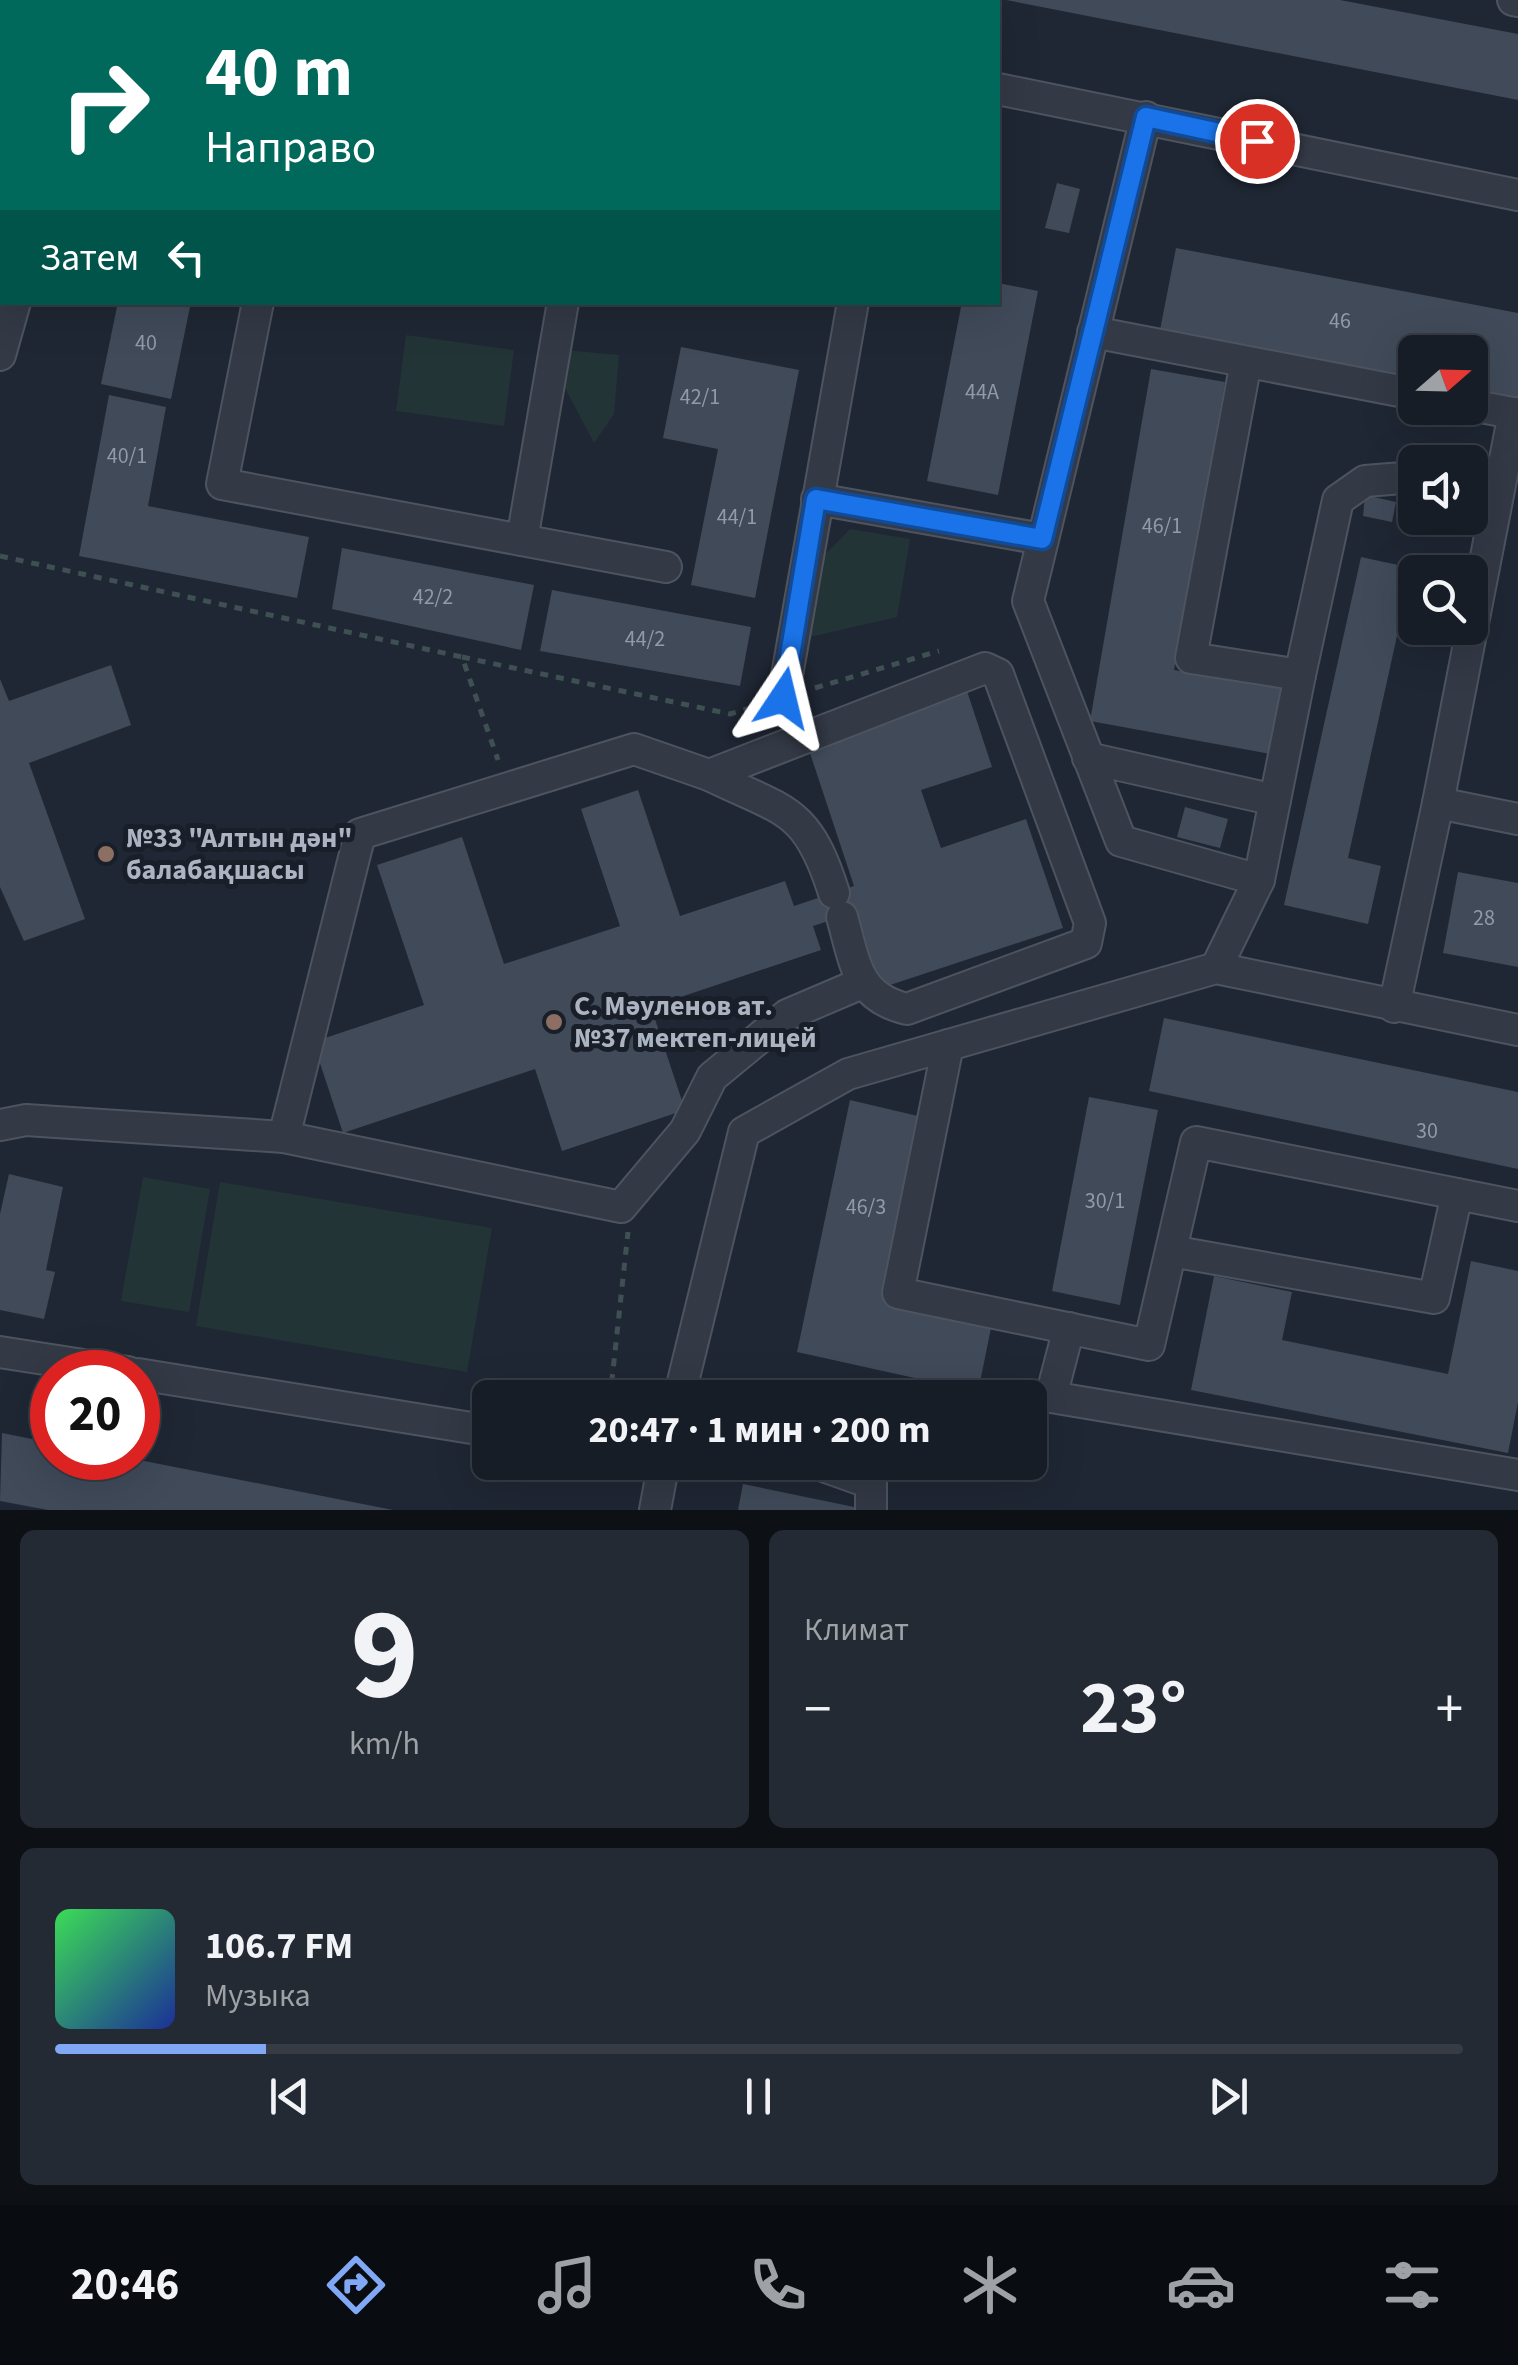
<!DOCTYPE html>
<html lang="ru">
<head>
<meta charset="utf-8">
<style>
  body { margin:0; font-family:"Source Sans 3",sans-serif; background:#242a33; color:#f1f3f6; height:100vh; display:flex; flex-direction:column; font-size:38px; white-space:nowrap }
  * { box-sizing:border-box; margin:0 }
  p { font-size:32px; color:#9ea2a7 }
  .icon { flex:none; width:55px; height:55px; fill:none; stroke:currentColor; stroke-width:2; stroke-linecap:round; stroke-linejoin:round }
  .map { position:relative; height:1510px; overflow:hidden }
  .panel { display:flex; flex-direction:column; gap:20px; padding:20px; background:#0d1015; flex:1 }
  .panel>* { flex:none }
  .banner { position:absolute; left:0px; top:0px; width:1000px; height:305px; box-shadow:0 10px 40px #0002,0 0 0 2px #363b44; background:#00695c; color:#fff; overflow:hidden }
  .needle { width:65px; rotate:70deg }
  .controls { position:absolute; left:1398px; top:335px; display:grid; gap:20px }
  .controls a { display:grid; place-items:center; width:90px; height:90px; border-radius:15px; background:#171d27; box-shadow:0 10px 40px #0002,0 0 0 2px #363b44; font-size:50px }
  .speed { position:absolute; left:30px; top:1350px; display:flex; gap:20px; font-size:50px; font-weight:700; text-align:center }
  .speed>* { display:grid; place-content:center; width:130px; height:130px; border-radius:50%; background:#171d27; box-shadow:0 10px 40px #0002,0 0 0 2px #363b44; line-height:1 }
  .speed .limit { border:15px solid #d22; background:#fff; color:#111 }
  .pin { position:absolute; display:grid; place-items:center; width:85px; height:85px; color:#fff; margin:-42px; border:5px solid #fff; border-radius:50%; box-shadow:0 2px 10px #0007 }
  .me { position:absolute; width:110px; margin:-55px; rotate:10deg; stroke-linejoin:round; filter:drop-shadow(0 0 8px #0008) }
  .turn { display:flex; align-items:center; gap:35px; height:210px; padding:0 40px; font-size:45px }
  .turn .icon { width:130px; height:130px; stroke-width:2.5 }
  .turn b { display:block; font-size:70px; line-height:85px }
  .then { display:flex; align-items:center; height:95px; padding:0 40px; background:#0003; gap:20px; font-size:38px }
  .big { font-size:75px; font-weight:700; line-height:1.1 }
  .panel .card { flex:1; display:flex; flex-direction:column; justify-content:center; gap:15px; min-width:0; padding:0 35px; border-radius:15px; background:#242a33 }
  .panel .dial { align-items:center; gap:0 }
  .dial b { font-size:130px; line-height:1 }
  .song { display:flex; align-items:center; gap:30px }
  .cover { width:120px; height:120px; border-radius:15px; background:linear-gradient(135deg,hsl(130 70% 55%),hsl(230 70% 35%)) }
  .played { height:10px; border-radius:5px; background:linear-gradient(90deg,#80a8f4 15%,#363b44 15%) }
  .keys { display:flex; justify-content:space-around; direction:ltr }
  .heat { display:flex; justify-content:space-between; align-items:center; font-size:55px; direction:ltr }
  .panel .tiles { flex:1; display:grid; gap:20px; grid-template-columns:1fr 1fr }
  .card:last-child { grid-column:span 2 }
  .trip { position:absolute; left:472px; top:1380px; width:575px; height:100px; border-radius:15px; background:#171d27; box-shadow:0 10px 40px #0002,0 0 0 2px #363b44; font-weight:700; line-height:100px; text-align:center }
  .menu { display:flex; height:160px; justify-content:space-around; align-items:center; background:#090c10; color:#9ea2a7 }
  .menu .icon { width:70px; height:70px }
  .menu .active { color:#80a8f4 }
  .menu b { font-size:45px; color:#f1f3f6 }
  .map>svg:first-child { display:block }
</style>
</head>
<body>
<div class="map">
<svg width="1518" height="1510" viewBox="0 0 1518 1510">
  <rect width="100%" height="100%" fill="#1f2734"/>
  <g fill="#223436">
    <polygon points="406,335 514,350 504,426 396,411"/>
    <polygon points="544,348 619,355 614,414 594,443"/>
    <polygon points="850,529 910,539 897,617 801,639 812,568"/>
    <polygon points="143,1177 210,1189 189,1312 121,1301"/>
    <polygon points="220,1182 492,1228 467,1372 196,1326"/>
  </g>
  <g fill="#404a59">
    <polygon points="1006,0 1340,0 1518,34 1518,100"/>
    <polygon points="1057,183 1080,189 1069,233 1045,228"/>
    <polygon points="1176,248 1518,313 1518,398 1470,389 1470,352 1415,352 1415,379 1160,330"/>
    <polygon points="998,283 1038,291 998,495 927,481 962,302 998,302"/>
    <polygon points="118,302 191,302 171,399 101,384"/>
    <polygon points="681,347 799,370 755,598 691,585 718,449 663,438"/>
    <polygon points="1151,369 1225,382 1174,670 1288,690 1276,755 1090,721"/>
    <polygon points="109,395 166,407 148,506 309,537 297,598 79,556"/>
    <polygon points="1365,495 1396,502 1392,522 1363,516"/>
    <polygon points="342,548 534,585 521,650 332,609"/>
    <polygon points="1361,557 1412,568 1348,858 1381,866 1368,924 1284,905"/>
    <polygon points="552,590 751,627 740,686 540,651"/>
    <polygon points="111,665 131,725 29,763 85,919 24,941 0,887 0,679 9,701"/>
    <polygon points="966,688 992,767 921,790 941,848 1026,819 1063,928 878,989 853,913 813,926 821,950 651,1007 685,1110 562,1151 535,1069 343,1133 313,1042 424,1005 377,865 462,837 504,964 620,926 581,809 638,790 680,916 785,881 794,906 854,886 806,741"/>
    <polygon points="1185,807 1228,819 1220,848 1177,837"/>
    <polygon points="1458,872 1518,883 1518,967 1443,953"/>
    <polygon points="1164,1018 1518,1092 1518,1169 1149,1091"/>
    <polygon points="1089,1097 1158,1110 1120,1305 1052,1291"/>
    <polygon points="850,1100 922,1117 886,1297 993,1318 978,1392 797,1352"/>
    <polygon points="9,1174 63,1187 46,1270 55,1272 44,1319 0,1310 0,1214"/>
    <polygon points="1471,1261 1518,1271 1518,1402 1508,1453 1191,1390 1214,1276 1292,1292 1282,1340 1448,1374"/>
    <polygon points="2,1433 52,1443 52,1458 129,1458 393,1510 48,1510 0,1501"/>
    <polygon points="743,1484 859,1508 859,1510 738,1510"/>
  </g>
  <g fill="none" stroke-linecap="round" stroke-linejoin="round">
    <defs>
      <g id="minor">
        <polyline points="536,0 548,2"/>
        <polyline points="1513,0 1518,1"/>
        <polyline points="88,2 89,0"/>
        <polyline points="316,2 317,0"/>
        <polyline points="998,89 1518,195"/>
        <polyline points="1146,117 1028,601 1121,841 1259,880 1216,968"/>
        <polyline points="258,302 222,484 666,567"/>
        <polyline points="1093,332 1415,394"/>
        <polyline points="0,355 15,302"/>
        <polyline points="1246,362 1191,658 1300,675 1259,880"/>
        <polyline points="1470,405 1518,414"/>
        <polyline points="817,499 1042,539"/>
        <polyline points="522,540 563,302"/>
        <polyline points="1300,675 1338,500 1365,481 1415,477"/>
        <polyline points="783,698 853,302"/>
        <polyline points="1088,758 1275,800"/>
        <path d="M709 775C785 812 807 807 834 893"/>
        <polyline points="1438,803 1514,413"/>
        <polyline points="1394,1007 1438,803 1518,819"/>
        <polyline points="948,1045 898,1293 1149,1345 1196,1142 1518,1206"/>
        <polyline points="0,1125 26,1120 284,1137 621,1207 685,1131 712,1077 787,1015 862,983"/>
        <path d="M284 1137 360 834 634 749 709 775 985 668 998 674 1090 923 1086 943 907 1009C856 997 855 962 842 917"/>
        <polyline points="1171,1251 1434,1298 1457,1194"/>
        <polyline points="1069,1328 1051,1397 1518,1475"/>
        <polyline points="0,1352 128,1372"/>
        <polyline points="138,1374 490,1431"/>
        <polyline points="679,1398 744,1132 848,1074 1216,968 1518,1030"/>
        <polyline points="812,1462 871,1483 871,1510"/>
        <polyline points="655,1510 664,1462"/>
      </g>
    </defs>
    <use href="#minor" stroke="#4d5460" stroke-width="34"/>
    <g stroke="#3f5053" stroke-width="5" stroke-dasharray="8 8" stroke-linecap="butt">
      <polyline points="0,556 462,657 498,760"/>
      <polyline points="462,657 730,714 757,706"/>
      <polyline points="815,688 939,651"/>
      <polyline points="610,1398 628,1232"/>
    </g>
    <use href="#minor" stroke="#333945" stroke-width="30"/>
  </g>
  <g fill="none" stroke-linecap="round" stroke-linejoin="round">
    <defs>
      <polyline id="route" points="783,698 816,499 1042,539 1146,117 1257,141"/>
    </defs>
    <use href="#route" stroke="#114b97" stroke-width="25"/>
    <use href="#route" stroke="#1a73e8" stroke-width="18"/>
  </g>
  <g fill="#8d6e63" stroke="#181f29" stroke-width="4">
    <circle cx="106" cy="854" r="10"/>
    <circle cx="554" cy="1022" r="10"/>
  </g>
  <g text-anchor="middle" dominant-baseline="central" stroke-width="10" stroke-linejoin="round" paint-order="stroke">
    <g font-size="22" fill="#919aa8">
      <text x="1340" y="321">46</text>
      <text x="146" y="343">40</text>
      <text x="982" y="392">44А</text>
      <text x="700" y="397">42/1</text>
      <text x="127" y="456">40/1</text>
      <text x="737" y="517">44/1</text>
      <text x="1162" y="526">46/1</text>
      <text x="433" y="597">42/2</text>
      <text x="645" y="639">44/2</text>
      <text x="1484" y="918">28</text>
      <text x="1427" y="1131">30</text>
      <text x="1105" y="1201">30/1</text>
      <text x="866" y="1207">46/3</text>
    </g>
    <g font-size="28" font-weight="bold" fill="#acb4c2" stroke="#181f29" text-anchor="start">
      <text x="126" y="838">№33 "Алтын дән"<tspan x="126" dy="32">балабақшасы</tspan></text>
      <text x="574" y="1006">С. Мәуленов ат.<tspan x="574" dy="32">№37 мектеп-лицей</tspan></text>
    </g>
  </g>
</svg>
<div class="controls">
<a><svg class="needle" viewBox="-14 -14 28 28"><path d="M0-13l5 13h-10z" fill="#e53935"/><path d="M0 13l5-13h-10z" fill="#9ea2a7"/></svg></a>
<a><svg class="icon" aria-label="sound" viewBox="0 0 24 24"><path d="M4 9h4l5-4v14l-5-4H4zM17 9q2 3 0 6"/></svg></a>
<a><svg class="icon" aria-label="search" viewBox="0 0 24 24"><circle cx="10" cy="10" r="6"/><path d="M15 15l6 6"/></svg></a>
</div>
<div class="speed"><div class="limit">20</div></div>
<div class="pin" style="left:1257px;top:141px;background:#d93025"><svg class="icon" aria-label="arrive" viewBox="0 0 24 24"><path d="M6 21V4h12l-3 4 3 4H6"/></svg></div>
<svg class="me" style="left:783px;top:698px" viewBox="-20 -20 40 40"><path d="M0-17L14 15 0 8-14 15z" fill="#1a73e8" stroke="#fff" stroke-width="4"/></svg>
<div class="trip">20:47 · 1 мин · 200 m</div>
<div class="banner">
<div class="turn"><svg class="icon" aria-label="right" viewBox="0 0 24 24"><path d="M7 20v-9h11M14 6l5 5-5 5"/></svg><div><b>40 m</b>Направо</div></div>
<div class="then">Затем<svg class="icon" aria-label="left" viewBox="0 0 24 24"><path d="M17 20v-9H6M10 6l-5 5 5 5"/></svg></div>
</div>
</div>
<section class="panel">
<div class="tiles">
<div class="card dial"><b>9</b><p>km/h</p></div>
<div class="card"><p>Климат</p>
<div class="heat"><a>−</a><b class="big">23°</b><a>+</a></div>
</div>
<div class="card">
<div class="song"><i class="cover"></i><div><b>106.7 FM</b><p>Музыка</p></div></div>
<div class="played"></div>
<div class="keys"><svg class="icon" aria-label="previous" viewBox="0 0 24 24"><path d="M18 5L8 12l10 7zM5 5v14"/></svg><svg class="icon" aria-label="pause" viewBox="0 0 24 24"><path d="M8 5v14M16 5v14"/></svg><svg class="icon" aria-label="next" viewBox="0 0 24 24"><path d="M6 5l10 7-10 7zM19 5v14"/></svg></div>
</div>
</div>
</section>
<nav class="menu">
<b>20:46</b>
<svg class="icon active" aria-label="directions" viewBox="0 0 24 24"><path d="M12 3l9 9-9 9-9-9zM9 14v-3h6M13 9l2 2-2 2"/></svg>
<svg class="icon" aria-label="music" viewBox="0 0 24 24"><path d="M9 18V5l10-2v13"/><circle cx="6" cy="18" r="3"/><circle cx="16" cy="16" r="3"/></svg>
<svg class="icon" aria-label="phone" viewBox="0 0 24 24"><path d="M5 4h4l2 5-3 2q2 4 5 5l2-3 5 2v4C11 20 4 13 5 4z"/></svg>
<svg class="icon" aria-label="climate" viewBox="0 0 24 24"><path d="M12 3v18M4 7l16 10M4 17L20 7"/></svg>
<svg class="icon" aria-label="car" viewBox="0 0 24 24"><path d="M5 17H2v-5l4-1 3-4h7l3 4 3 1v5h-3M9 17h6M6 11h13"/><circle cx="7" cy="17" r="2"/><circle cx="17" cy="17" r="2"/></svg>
<svg class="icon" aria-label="filters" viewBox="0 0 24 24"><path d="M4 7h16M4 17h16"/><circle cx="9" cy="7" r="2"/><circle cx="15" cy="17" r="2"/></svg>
</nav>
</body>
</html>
